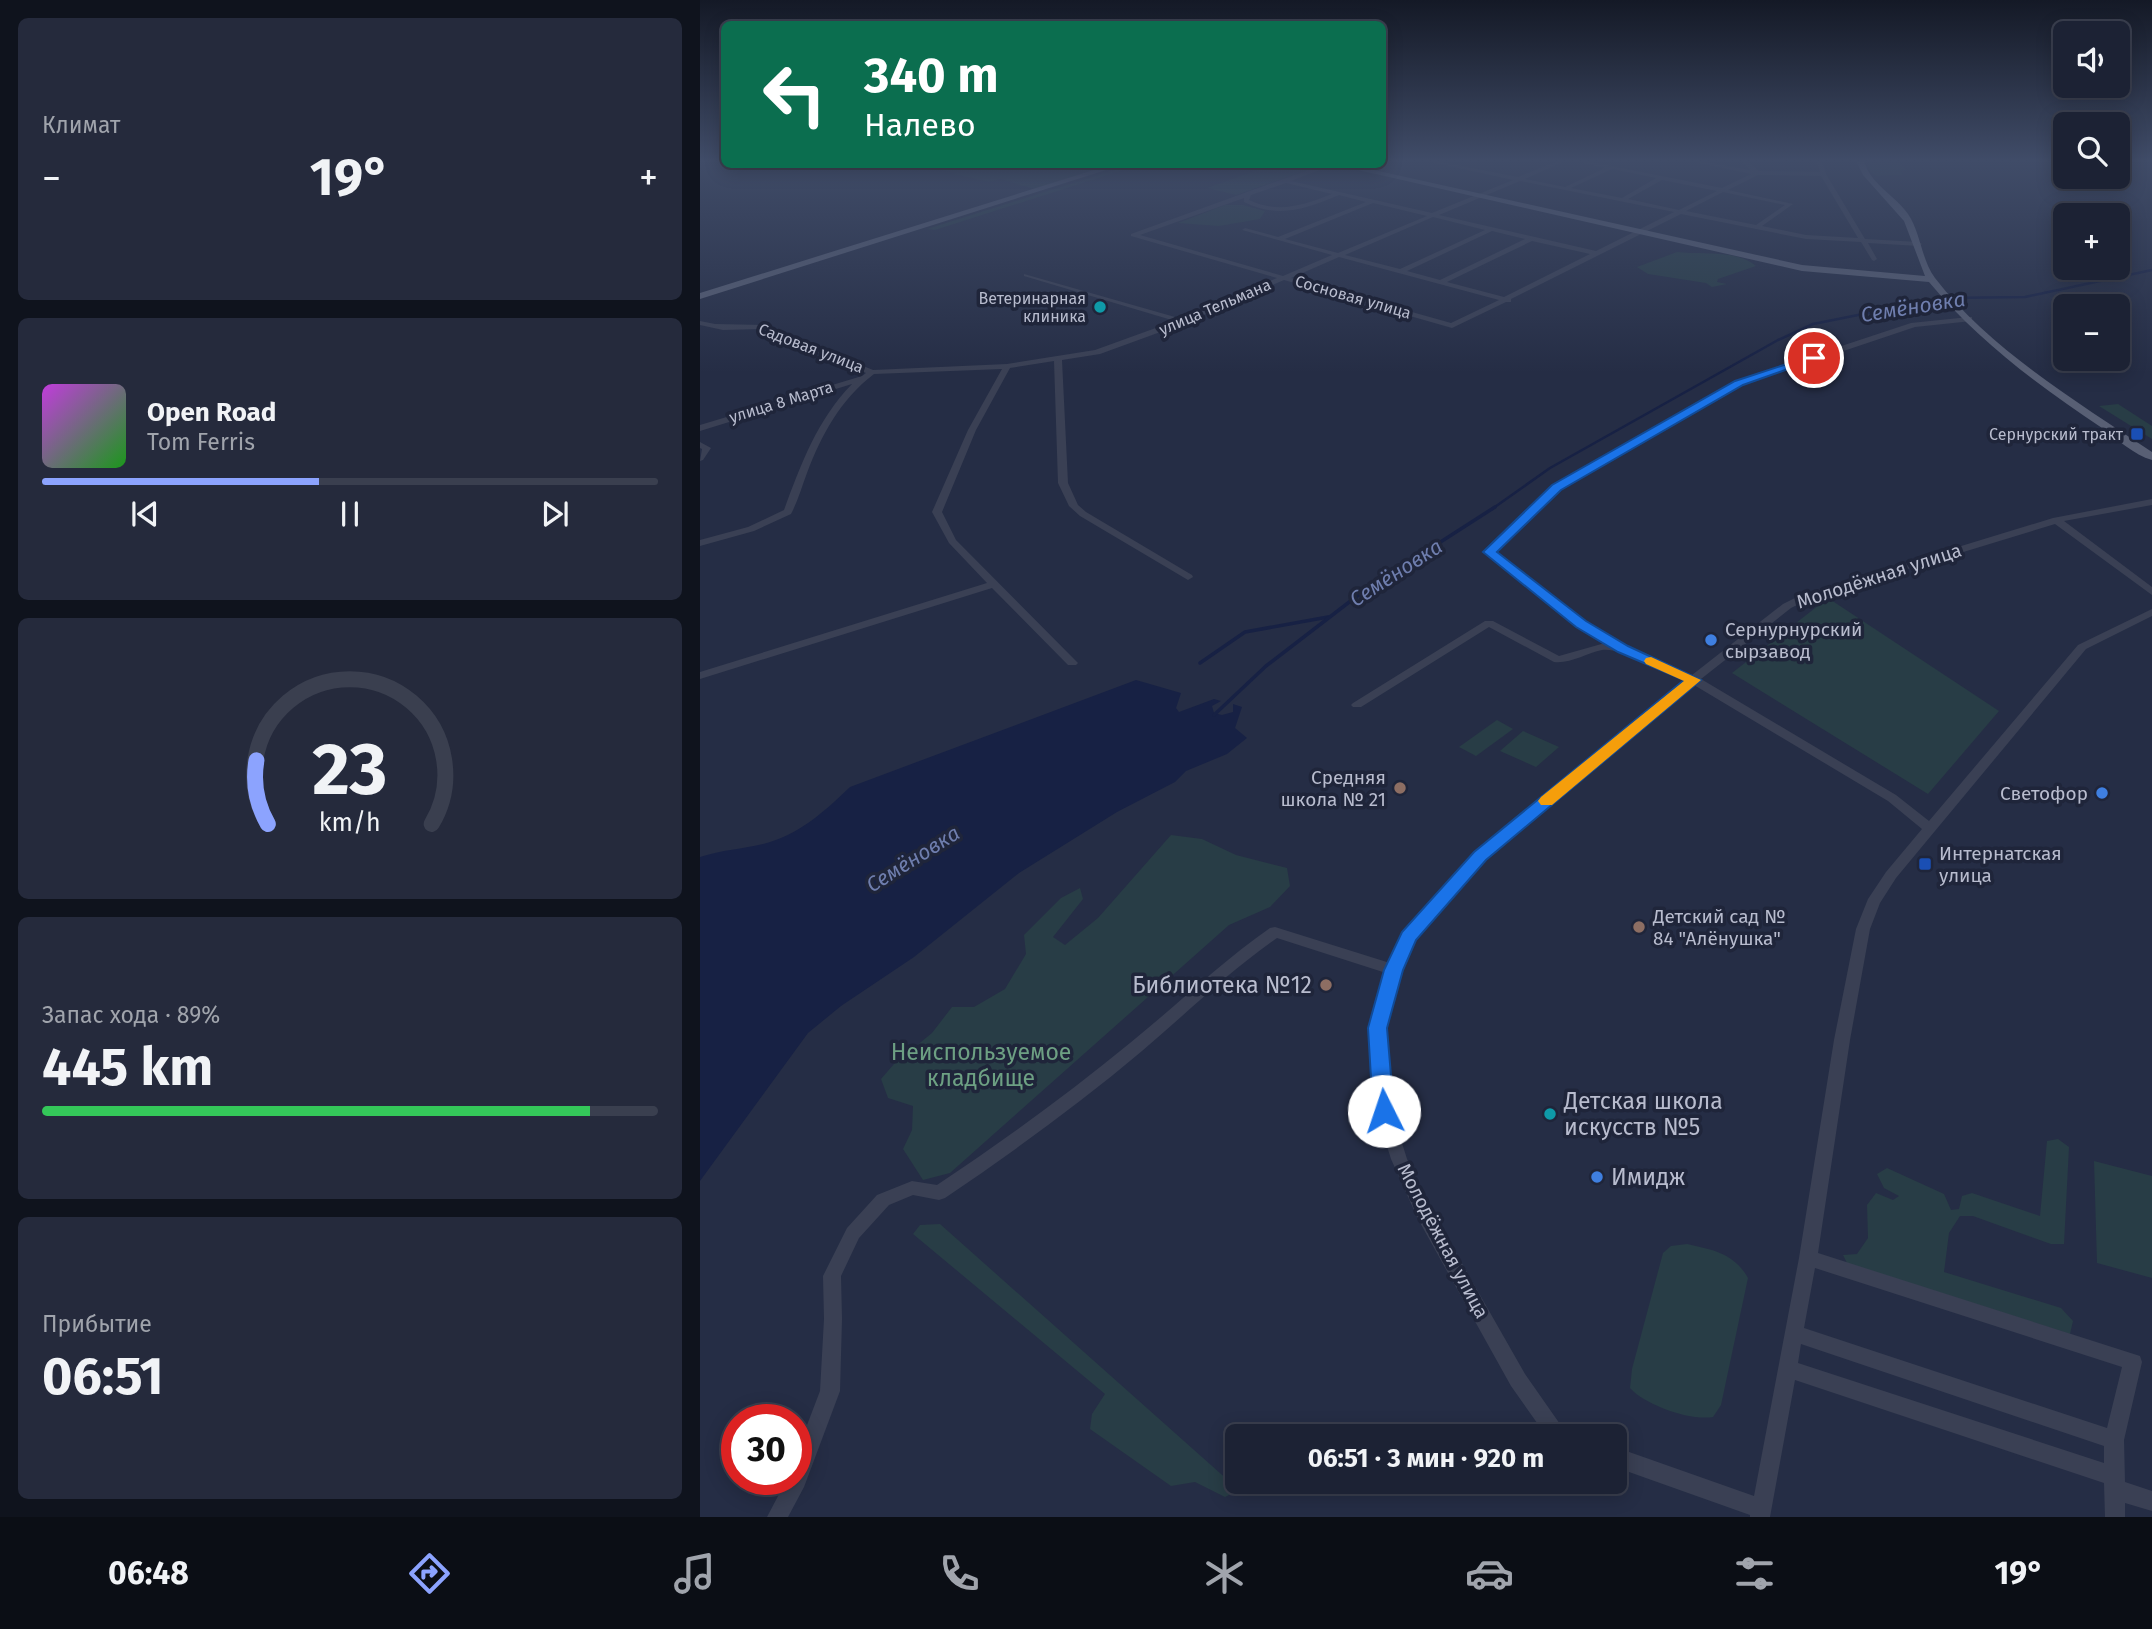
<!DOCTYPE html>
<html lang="ru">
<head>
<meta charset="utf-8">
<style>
  body { margin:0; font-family:"Fira Sans",sans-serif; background:#252a3c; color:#f1f3f6; height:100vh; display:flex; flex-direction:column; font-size:26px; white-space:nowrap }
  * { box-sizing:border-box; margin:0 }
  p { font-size:23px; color:#a0a4ac }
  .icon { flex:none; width:38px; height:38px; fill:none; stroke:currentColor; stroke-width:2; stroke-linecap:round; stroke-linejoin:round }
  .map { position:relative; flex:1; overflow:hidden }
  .drawer { display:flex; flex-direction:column; gap:18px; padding:18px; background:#0f131d; width:700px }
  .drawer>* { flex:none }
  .top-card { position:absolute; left:21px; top:21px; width:665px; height:147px; border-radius:10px; box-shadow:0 4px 18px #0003,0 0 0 2px #3a3f4f; background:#0b6e4f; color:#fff; overflow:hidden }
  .fabs { position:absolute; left:1353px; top:21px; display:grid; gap:14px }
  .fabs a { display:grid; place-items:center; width:77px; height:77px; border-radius:10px; background:#1c2234; box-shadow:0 4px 18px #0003,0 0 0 2px #3a3f4f; font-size:35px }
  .speed { position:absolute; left:21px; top:1404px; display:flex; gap:14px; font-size:35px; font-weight:700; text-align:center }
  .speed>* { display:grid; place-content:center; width:91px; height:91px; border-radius:50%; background:#1c2234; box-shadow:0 4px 18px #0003,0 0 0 2px #3a3f4f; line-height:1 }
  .speed .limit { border:10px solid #d22; background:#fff; color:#111 }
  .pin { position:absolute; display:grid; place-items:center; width:60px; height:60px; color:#fff; margin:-30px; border:4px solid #fff; border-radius:50%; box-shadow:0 2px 7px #0007 }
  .me { position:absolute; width:77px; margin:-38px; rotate:356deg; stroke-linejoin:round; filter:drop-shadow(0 0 5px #0008) }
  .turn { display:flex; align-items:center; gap:24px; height:147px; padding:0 28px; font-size:32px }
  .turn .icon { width:91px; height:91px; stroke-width:2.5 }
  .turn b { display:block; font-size:49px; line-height:60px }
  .big { font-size:52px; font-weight:700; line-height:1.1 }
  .drawer .card { flex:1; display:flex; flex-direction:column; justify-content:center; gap:10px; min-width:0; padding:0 24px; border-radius:10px; background:#252a3c }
  .drawer .dial { align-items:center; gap:0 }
  .dial svg { height:182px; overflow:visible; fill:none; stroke:#3a3f4f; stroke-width:7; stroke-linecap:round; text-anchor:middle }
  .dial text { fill:#f1f3f6; stroke:none }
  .song { display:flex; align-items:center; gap:21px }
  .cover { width:84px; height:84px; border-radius:10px; background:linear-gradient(135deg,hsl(290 70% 55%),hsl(120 70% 35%)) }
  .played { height:7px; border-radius:4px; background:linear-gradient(90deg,#8ca3fe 45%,#3a3f4f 45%) }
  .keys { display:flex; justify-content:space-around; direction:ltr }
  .heat { display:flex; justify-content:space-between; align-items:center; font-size:38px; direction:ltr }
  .charge { height:10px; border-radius:5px; background:linear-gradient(90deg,#34c759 89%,#3a3f4f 0) }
  .trip { position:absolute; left:525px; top:1424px; width:402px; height:70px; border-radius:10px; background:#1c2234; box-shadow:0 4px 18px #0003,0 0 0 2px #3a3f4f; font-weight:700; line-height:70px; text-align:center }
  .tabs { display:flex; height:112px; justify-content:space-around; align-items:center; background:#0b0e15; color:#a0a4ac }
  .tabs .icon { width:49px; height:49px }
  .tabs .active { color:#8ca3fe }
  .tabs b { font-size:32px; color:#f1f3f6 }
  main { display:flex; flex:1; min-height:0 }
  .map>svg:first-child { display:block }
</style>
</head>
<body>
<main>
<section class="drawer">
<div class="card"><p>Климат</p>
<div class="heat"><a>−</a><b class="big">19°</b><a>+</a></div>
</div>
<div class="card">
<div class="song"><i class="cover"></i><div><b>Open Road</b><p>Tom Ferris</p></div></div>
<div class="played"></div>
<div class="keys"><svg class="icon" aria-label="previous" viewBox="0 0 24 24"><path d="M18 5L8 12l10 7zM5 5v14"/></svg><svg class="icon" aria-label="pause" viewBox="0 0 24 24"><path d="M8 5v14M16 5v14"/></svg><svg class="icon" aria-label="next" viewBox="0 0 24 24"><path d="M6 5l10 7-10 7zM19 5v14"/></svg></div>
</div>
<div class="card dial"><svg viewBox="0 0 100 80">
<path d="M14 69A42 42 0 1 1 86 69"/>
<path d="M14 69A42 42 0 0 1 9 41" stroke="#8ca3fe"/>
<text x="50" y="56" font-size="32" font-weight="700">23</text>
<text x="50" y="72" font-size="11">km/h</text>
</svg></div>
<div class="card"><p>Запас хода · 89%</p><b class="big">445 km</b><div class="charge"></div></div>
<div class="card"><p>Прибытие</p><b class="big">06:51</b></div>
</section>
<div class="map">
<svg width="1452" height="1517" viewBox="0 0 1452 1517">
  <rect width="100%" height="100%" fill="#252d45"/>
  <g fill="#283d46">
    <polygon points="1168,161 1200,162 1206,170 1200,171 1203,175 1176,176 1170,171"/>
    <polygon points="353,164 413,165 334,189 300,179 289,182 254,174 256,172 199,165"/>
    <polygon points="575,164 615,167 536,195 507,188"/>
    <polygon points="430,165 439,165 235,230 227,229"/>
    <polygon points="525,205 543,205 565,211 560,219 519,226 478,223"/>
    <path d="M977 252C1001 255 1036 249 1056 266L1018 279 1017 282 1027 284 1012 287 1006 283 948 274 937 267Z"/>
    <polygon points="1418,404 1452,426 1452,439 1399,406"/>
    <polygon points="1128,598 1299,711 1228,794 1032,673"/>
    <polygon points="797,720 813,729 776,756 759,747"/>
    <polygon points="823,731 859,747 836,767 800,751"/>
    <polygon points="471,835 502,839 536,855 587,868 590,886 570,907 529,925 250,1173 223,1180 203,1149 212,1130 213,1106 188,1098 181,1079 194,1064 232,1033 252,1007 274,1007 305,989 326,954 324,935 361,898 380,888 383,899 353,937 365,945 398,918"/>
    <polygon points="1358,1139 1369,1147 1364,1244 1351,1244 1273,1216 1260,1216 1249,1233 1244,1272 1361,1308 1373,1321 1370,1334 1147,1263 1143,1255 1157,1254 1168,1238 1167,1205 1176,1193 1193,1200 1199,1196 1184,1188 1177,1174 1187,1168 1244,1194 1251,1210 1259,1209 1262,1196 1272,1193 1340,1216 1347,1141"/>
    <polygon points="1394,1161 1452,1176 1452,1278 1397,1263"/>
    <polygon points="240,1224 539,1490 525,1497 495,1482 471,1486 390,1429 392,1414 405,1394 213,1234 220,1225"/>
    <path d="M987 1244C1013 1250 1034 1253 1048 1278L1021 1405 1013 1417C990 1421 945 1405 930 1388L932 1369 963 1253 971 1246Z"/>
  </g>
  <path fill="#172144" d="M436 680 481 693 476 708 479 712 514 699 521 701 512 706 514 713 522 715 533 712V704L542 707 535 728 547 738 527 754 486 771 475 782 417 812 319 873 214 957 141 1006 108 1033 0 1181V857C23 849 47 849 70 842 102 832 126 810 150 787Z"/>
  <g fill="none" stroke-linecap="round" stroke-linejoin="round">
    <polyline stroke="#172144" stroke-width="2.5" points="792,509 850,468 1078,340 1113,324 1243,298 1325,297 1452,270"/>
    <g stroke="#172144" stroke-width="3.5">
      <polyline points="500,663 545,632 628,617"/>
      <polyline points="514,715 566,666 661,593 795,507"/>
    </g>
    <g fill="#3a4054" fill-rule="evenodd">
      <path d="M726 161H736L818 177 858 161H865L825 179 865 187 905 168 876 161H886L1022 188 1051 174 990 161H1001L1050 170 1041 161H1047L1059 171 1120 172 1116 161H1122L1126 174 1165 239 1219 242 1222 244 1219 246 1168 243 1177 259 1174 261 1172 260 1161 242 1106 239 981 214 811 299V302H806L752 328 584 280 485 323 400 354 362 360 368 483 378 505 386 512 492 575 493 577 488 580 380 516 369 506 358 483 354 361 310 368 276 430 242 512 256 540 376 661 378 663 376 665H368L292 588 0 679V672L287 583 249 543 232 512 268 430 302 369 174 374C140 400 122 434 107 473 102 486 98 501 91 514L54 531 0 546V540L48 527 84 510C101 464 117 420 152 384L0 431V425L162 376 166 373 61 329 23 330 0 325V321L15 324 65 325 173 370 307 364 395 350 475 321 324 276V274L482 319 577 278 431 236V234L625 164H635L591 181 732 213 813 180ZM912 169 956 178 922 198 871 188ZM1058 175 1121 176 1158 238 1106 235 1062 226 1093 204 1028 190ZM962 180 1017 191 979 210 928 199ZM820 181 974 212 896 251 739 215ZM586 183 632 194C604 205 578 214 549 200L551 195ZM1023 192 1085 205 1056 225 986 211ZM639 195 666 202 578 237 545 228 542 230 632 255 583 276 440 235 544 198V202C579 219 605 209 639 195ZM673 203 727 216 638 253 585 239ZM733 217 785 230 700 269 645 255ZM792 231 825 239 740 280 707 271ZM832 241 890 254 804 297 747 282ZM639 257 799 300 751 323 591 278Z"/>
      <path d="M1269 317H1272V321L1215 327 1042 385 859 490 796 552 885 622 927 647 992 675 1083 604 1101 595 1353 518 1452 499V505L1364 521 1452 587V595L1355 524 1109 599 1091 608 1001 679 1196 795 1229 821 1378 645 1452 609V616L1386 649 1196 878 1180 903 1170 929 1150 1040 1118 1253 1440 1356 1442 1362 1424 1440 1425 1482 1452 1491V1511L1425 1503V1517H1405L1404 1483 1095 1380 1070 1517H1050V1515L915 1467V1447L1054 1496 1099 1258 1134 1040 1156 929 1168 899 1186 872 1222 829 1188 801 994 685 785 859 750 896 714 939 701 970 686 1028 692 1111 707 1159 731 1209 825 1374 869 1437H847L811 1386 718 1219 691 1159 676 1111 670 1028 686 973 577 938C528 972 487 1013 442 1051 379 1104 313 1152 245 1198L239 1200 213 1195 189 1205 159 1238 141 1276 142 1319 140 1391 104 1487 88 1517H67L87 1479H96V1454L120 1391 124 1319 123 1276 147 1228 177 1195 212 1181 237 1185C303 1141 368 1094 430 1043 477 1005 520 963 570 928L575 927 690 963 703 933 740 890 775 853 986 680C967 672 920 647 902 650 887 653 870 664 854 662L789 627 661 707H653L651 705 653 703 785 621H793L859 656 905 643 877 626 786 554V550L853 486 1036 381 1211 323ZM1115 1268 1422 1367 1407 1428 1104 1328ZM1101 1344 1404 1446V1463L1098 1363Z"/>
      <polygon points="0,442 11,448 3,460 0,461 2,449 0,448"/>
    </g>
    <g fill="#585f74" fill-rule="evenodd">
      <path d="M1156 161H1164C1170 184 1195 195 1208 214 1221 233 1221 259 1235 278 1289 349 1379 403 1452 452V460C1434 455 1417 439 1402 428 1339 386 1277 340 1229 282L1102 271 632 164H647L1102 265 1225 276 1204 221 1163 175Z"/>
      <polygon points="413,164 425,164 0,299 0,293"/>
    </g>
  </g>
  <linearGradient id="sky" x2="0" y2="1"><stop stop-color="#141926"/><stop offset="0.43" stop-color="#404c68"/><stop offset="1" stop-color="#404c68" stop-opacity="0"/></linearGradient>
  <rect width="1452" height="373" fill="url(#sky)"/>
  <polygon fill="#1a73e8" stroke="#114b97" stroke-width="2" points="1111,356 1119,358 1043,385 861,490 797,552 886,621 928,646 1001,680 786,860 716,940 703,970 687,1028 694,1111 691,1117 684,1119 676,1117 673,1111 668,1028 684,970 702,932 774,852 984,680 918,652 876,627 783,552 852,485 1035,381"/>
  <polygon fill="#f59e0b" points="951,657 1001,680 852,805 841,805 838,801 841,797 984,681 946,664 944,661 946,658"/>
  <g fill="#0f9aa8" stroke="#1f253a" stroke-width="2.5">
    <circle cx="400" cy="307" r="7"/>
    <circle cx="850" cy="1114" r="7"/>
  </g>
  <g fill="#1a4fb4" stroke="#1f253a" stroke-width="2.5">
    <rect x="1430" y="427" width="14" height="14" rx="3.5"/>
    <rect x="1218" y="857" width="14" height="14" rx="3.5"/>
  </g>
  <g fill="#3f7fe0" stroke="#1f253a" stroke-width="2.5">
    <circle cx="1011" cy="640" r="7"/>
    <circle cx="1402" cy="793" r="7"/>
    <circle cx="897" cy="1177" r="7"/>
  </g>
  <g fill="#8d6e63" stroke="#1f253a" stroke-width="2.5">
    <circle cx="700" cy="788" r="7"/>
    <circle cx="939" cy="927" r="7"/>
    <circle cx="626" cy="985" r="7"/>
  </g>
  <g text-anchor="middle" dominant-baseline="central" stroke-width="7" stroke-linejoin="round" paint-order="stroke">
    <g font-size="16" fill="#b8bcce" stroke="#1f253a">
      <text transform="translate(653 297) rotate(16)">Сосновая улица</text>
      <text transform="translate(515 307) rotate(-23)">улица Тельмана</text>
      <text transform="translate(111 348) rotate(21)">Садовая улица</text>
      <text transform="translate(81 402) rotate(-17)">улица 8 Марта</text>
    </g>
    <g font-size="16" fill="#b8bcce" stroke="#1f253a" text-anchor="end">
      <text x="386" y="298">Ветеринарная<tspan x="386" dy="18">клиника</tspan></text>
      <text x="1423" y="434">Сернурский тракт</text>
    </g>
    <g font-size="19" fill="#b8bcce" stroke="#1f253a">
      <text transform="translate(1179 576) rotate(-18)">Молодёжная улица</text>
      <text transform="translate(743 1241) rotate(62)">Молодёжная улица</text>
    </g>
    <g font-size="19" fill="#b8bcce" stroke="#1f253a" text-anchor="start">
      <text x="1025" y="629">Сернурнурский<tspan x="1025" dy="22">сырзавод</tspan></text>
      <text x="686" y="777" text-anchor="end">Средняя<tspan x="686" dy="22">школа № 21</tspan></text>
      <text x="1388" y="793" text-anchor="end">Светофор</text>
      <text x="1239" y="853">Интернатская<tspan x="1239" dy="22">улица</tspan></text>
      <text x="953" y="916">Детский сад №<tspan x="953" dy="22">84 "Алёнушка"</tspan></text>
    </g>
    <g font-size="21" font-style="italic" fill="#6f7eae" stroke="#1f253a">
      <text transform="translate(1213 307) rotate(-9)">Семёновка</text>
      <text transform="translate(696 573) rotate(-33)">Семёновка</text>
      <text transform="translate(213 859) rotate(-32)">Семёновка</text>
    </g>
    <g font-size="23" fill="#b8bcce" stroke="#1f253a" text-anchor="start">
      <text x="612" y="985" text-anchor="end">Библиотека №12</text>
      <text x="864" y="1101">Детская школа<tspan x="864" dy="26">искусств №5</tspan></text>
      <text x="911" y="1177">Имидж</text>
    </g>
    <g font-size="23" fill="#6da083" stroke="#1f253a">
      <text x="281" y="1052">Неиспользуемое<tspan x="281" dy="26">кладбище</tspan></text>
    </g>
  </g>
</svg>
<div class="fabs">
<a><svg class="icon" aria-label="sound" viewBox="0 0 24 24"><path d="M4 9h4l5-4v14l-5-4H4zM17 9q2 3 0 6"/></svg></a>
<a><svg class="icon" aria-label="search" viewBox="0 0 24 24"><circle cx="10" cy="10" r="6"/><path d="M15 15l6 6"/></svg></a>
<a>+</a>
<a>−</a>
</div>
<div class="speed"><div class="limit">30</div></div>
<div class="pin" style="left:1114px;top:358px;background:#d93025"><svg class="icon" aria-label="arrive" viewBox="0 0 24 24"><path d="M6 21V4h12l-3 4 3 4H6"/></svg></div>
<svg class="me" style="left:684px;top:1111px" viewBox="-20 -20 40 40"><circle r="19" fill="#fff"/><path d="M0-13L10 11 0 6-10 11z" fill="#1a73e8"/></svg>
<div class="trip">06:51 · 3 мин · 920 m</div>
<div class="top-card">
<div class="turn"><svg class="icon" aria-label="left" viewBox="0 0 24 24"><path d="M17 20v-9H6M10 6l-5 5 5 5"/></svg><div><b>340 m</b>Налево</div></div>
</div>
</div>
</main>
<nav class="tabs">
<b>06:48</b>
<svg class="icon active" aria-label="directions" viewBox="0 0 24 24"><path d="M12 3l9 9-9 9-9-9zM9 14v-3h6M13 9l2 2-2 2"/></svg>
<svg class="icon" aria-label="music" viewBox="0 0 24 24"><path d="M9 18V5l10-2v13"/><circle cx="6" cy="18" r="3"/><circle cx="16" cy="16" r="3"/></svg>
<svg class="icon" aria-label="phone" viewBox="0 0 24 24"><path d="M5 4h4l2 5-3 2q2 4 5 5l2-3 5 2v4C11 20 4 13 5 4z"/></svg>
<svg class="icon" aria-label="climate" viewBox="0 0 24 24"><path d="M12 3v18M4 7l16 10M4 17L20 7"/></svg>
<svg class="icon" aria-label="car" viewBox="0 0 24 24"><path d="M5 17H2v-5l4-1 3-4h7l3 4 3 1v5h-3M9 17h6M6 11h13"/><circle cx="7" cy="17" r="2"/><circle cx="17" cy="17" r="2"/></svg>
<svg class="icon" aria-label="filters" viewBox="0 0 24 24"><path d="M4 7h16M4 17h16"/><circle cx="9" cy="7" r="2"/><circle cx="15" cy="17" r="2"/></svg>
<b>19°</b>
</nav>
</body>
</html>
